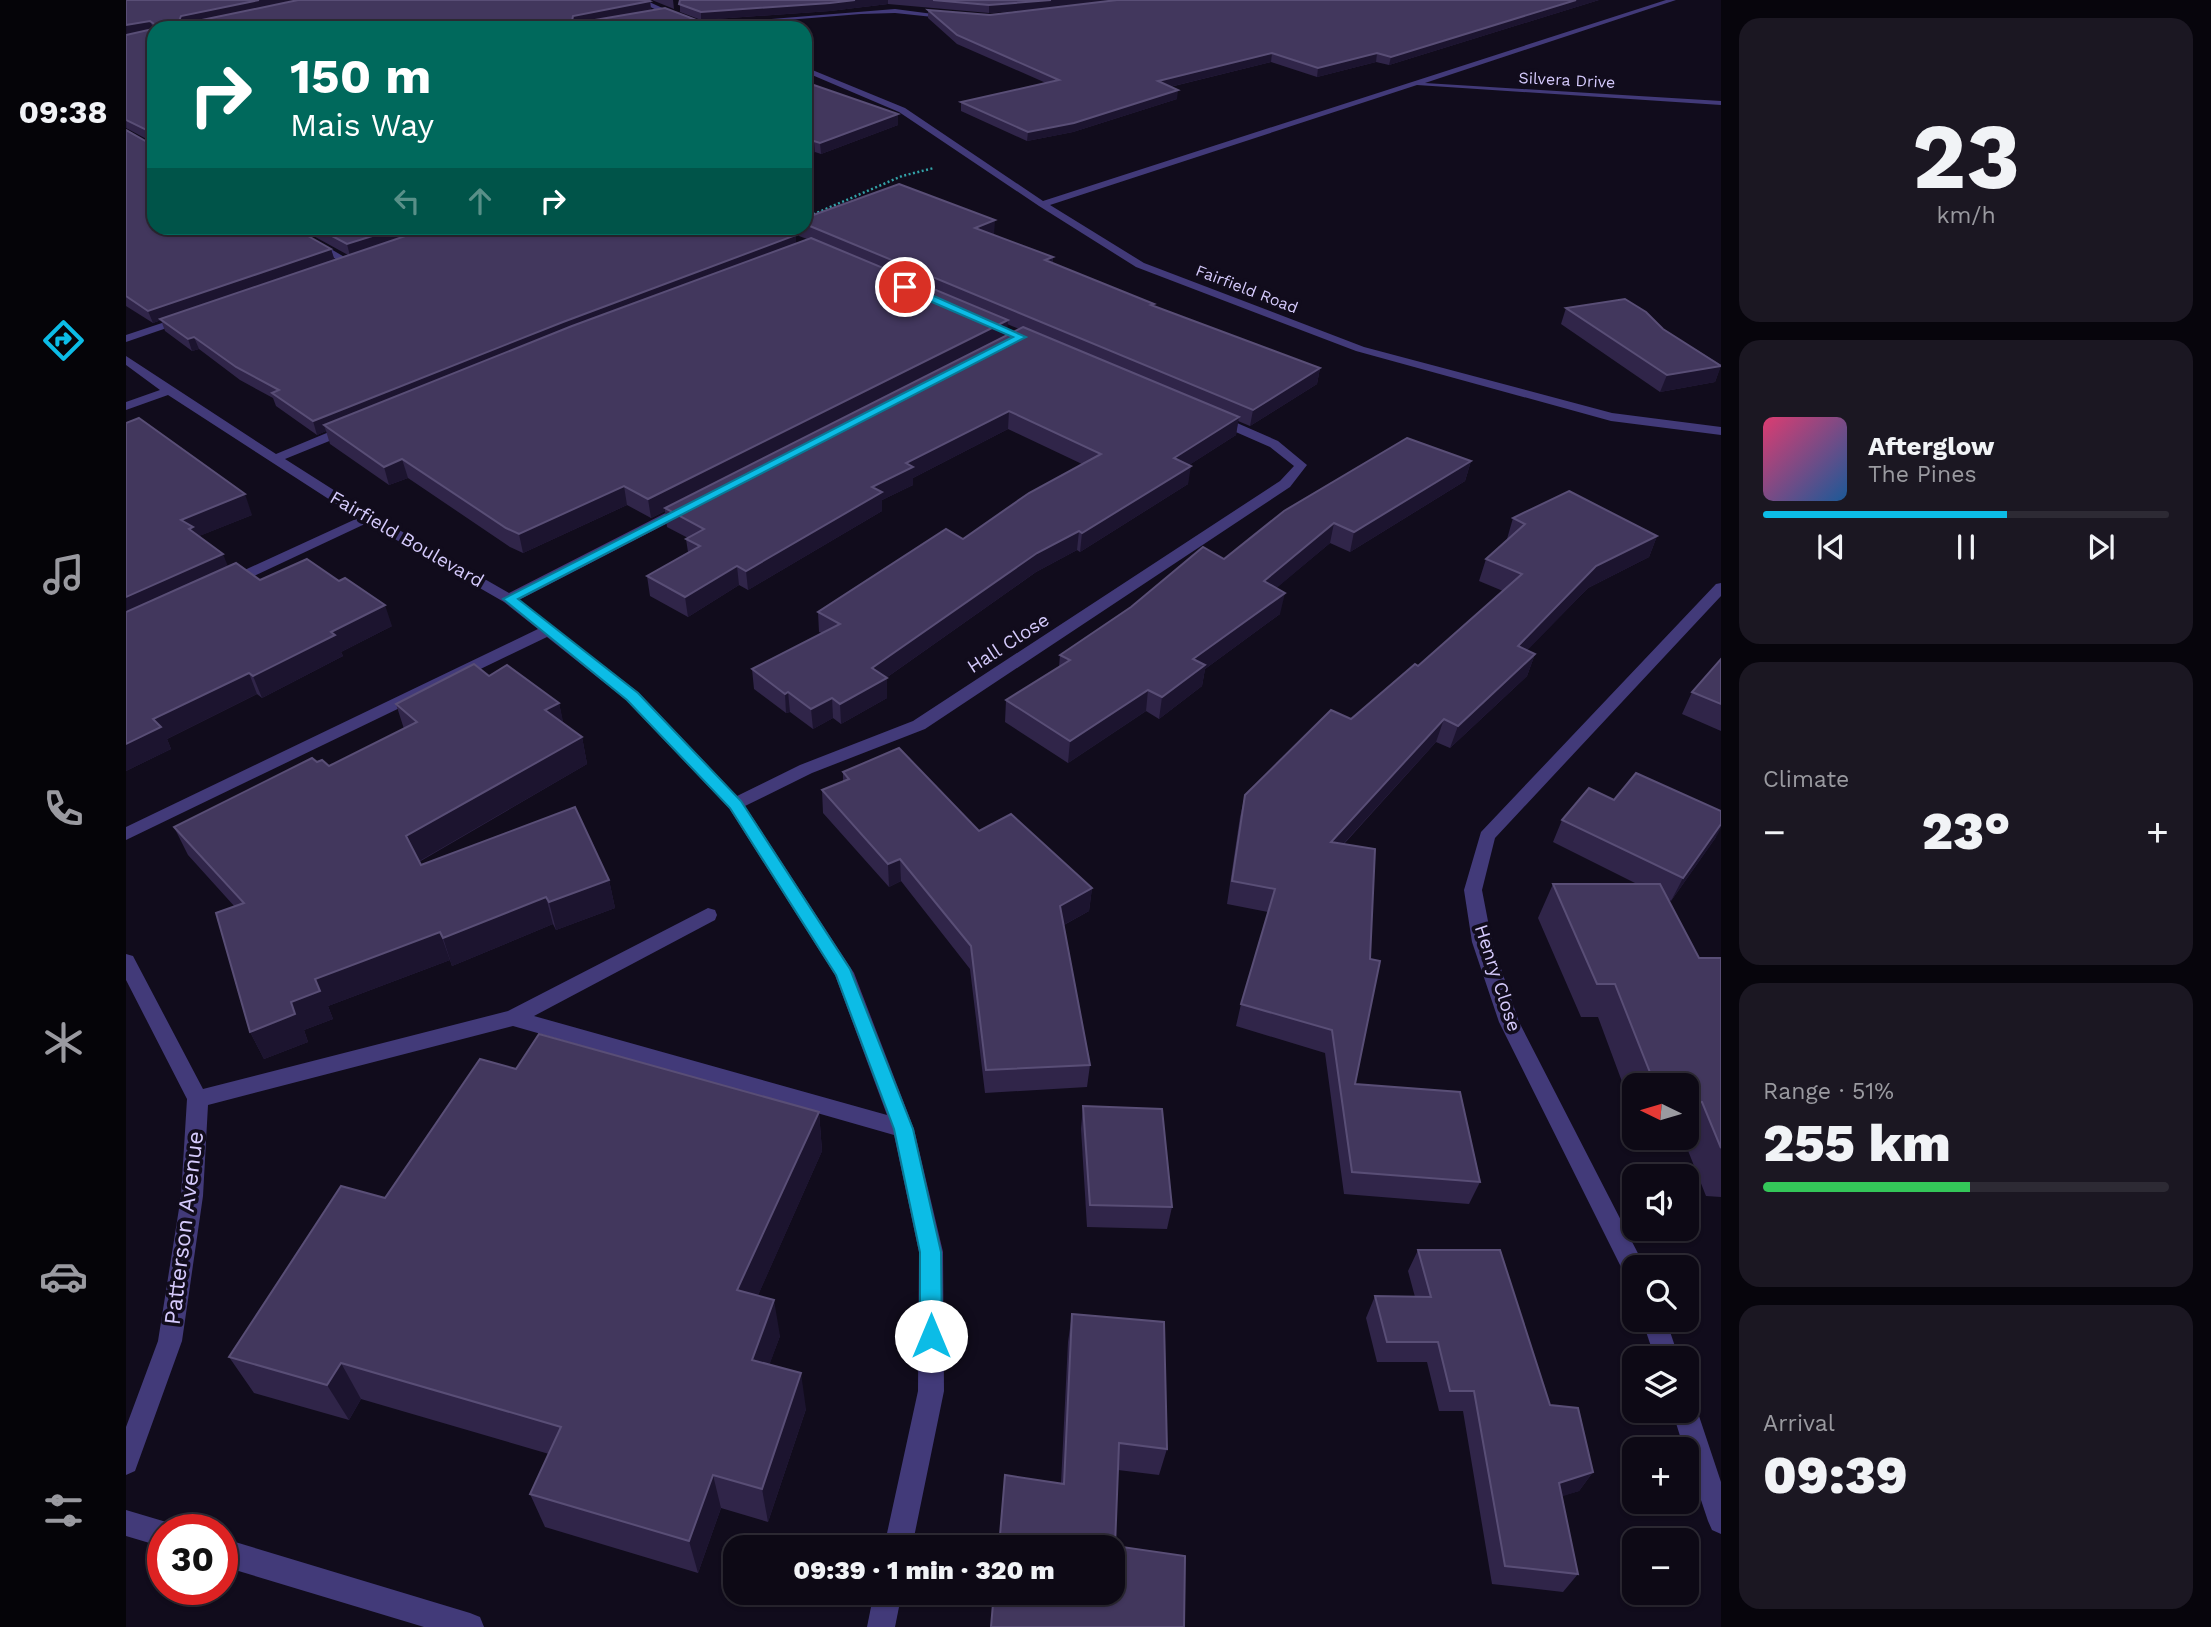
<!DOCTYPE html>
<html lang="en">
<head>
<meta charset="utf-8">
<style>
  body { margin:0; font-family:"Work Sans",sans-serif; background:#1b1722; color:#f1f3f6; height:100vh; display:flex; flex-direction:column; font-size:26px; white-space:nowrap }
  * { box-sizing:border-box; margin:0 }
  p { font-size:23px; color:#9a9aa0 }
  .icon { flex:none; width:38px; height:38px; fill:none; stroke:currentColor; stroke-width:2; stroke-linecap:round; stroke-linejoin:round }
  .map { position:relative; flex:1; overflow:hidden }
  .panel { display:flex; flex-direction:column; gap:18px; padding:18px; background:#07050c; width:490px }
  .panel>* { flex:none }
  .hud { position:absolute; left:21px; top:21px; width:665px; height:214px; border-radius:21px; box-shadow:0 2px 5px #0004,0 0 0 2px #2d2a34; background:#00695c; color:#fff; overflow:hidden }
  .needle { width:46px; rotate:275deg }
  .buttons { position:absolute; left:1496px; top:1073px; display:grid; gap:14px }
  .buttons a { display:grid; place-items:center; width:77px; height:77px; border-radius:14px; background:#0d0915; box-shadow:0 2px 5px #0004,0 0 0 2px #2d2a34; font-size:35px }
  .speed { position:absolute; left:21px; top:1514px; display:flex; gap:14px; font-size:35px; font-weight:700; text-align:center }
  .speed>* { display:grid; place-content:center; width:91px; height:91px; border-radius:50%; background:#0d0915; box-shadow:0 2px 5px #0004,0 0 0 2px #2d2a34; line-height:1 }
  .speed .limit { border:10px solid #d22; background:#fff; color:#111 }
  .pin { position:absolute; display:grid; place-items:center; width:60px; height:60px; color:#fff; margin:-30px; border:4px solid #fff; border-radius:50%; box-shadow:0 2px 7px #0007 }
  .me { position:absolute; width:77px; margin:-38px; rotate:0deg; stroke-linejoin:round; filter:drop-shadow(0 0 5px #0008) }
  .turn { display:flex; align-items:center; gap:24px; height:147px; padding:0 28px; font-size:32px }
  .turn .icon { width:91px; height:91px; stroke-width:2.5 }
  .turn b { display:block; font-size:49px; line-height:60px }
  .lanes { display:flex; align-items:center; height:66px; padding:0 28px; background:#0003; justify-content:center; gap:35px; direction:ltr }
  .lanes .off { opacity:.35 }
  .big { font-size:52px; font-weight:800; line-height:1.1 }
  .panel .widget { flex:1; display:flex; flex-direction:column; justify-content:center; gap:10px; min-width:0; padding:0 24px; border-radius:21px; background:#1b1722 }
  .panel .dial { align-items:center; gap:0 }
  .dial b { font-size:91px; line-height:1 }
  .song { display:flex; align-items:center; gap:21px }
  .cover { width:84px; height:84px; border-radius:10px; background:linear-gradient(135deg,hsl(340 70% 55%),hsl(210 70% 35%)) }
  .played { height:7px; border-radius:4px; background:linear-gradient(90deg,#0cbce6 60%,#2d2a34 60%) }
  .keys { display:flex; justify-content:space-around; direction:ltr }
  .heat { display:flex; justify-content:space-between; align-items:center; font-size:38px; direction:ltr }
  .charge { height:10px; border-radius:5px; background:linear-gradient(90deg,#34c759 51%,#2d2a34 0) }
  .trip { position:absolute; left:597px; top:1535px; width:402px; height:70px; border-radius:21px; background:#0d0915; box-shadow:0 2px 5px #0004,0 0 0 2px #2d2a34; font-weight:800; line-height:70px; text-align:center }
  main { display:flex; flex:1; min-height:0 }
  .menu { display:flex; flex-direction:column; width:126px; justify-content:space-around; align-items:center; background:#050408; color:#9a9aa0 }
  .menu .icon { width:49px; height:49px }
  .menu .on { color:#0cbce6 }
  .menu b { font-size:32px; color:#f1f3f6 }
  .map>svg:first-child { display:block }
</style>
</head>
<body>
<main>
<nav class="menu">
<b>09:38</b>
<svg class="icon on" aria-label="directions" viewBox="0 0 24 24"><path d="M12 3l9 9-9 9-9-9zM9 14v-3h6M13 9l2 2-2 2"/></svg>
<svg class="icon" aria-label="music" viewBox="0 0 24 24"><path d="M9 18V5l10-2v13"/><circle cx="6" cy="18" r="3"/><circle cx="16" cy="16" r="3"/></svg>
<svg class="icon" aria-label="phone" viewBox="0 0 24 24"><path d="M5 4h4l2 5-3 2q2 4 5 5l2-3 5 2v4C11 20 4 13 5 4z"/></svg>
<svg class="icon" aria-label="climate" viewBox="0 0 24 24"><path d="M12 3v18M4 7l16 10M4 17L20 7"/></svg>
<svg class="icon" aria-label="car" viewBox="0 0 24 24"><path d="M5 17H2v-5l4-1 3-4h7l3 4 3 1v5h-3M9 17h6M6 11h13"/><circle cx="7" cy="17" r="2"/><circle cx="17" cy="17" r="2"/></svg>
<svg class="icon" aria-label="filters" viewBox="0 0 24 24"><path d="M4 7h16M4 17h16"/><circle cx="9" cy="7" r="2"/><circle cx="15" cy="17" r="2"/></svg>
</nav>
<div class="map">
<svg width="1595" height="1627" viewBox="0 0 1595 1627">
  <rect width="100%" height="100%" fill="#110c1c"/>
  <g fill="none" stroke-linecap="round" stroke-linejoin="round">
    <g stroke="#33a3a8" stroke-width="2.5" stroke-dasharray="2 2.5" stroke-linecap="butt">
      <polyline points="679,218 776,176 808,168"/>
      <polyline points="650,231 659,228"/>
    </g>
    <g fill="#423a79" fill-rule="evenodd">
      <polygon points="510,0 519,0 556,17 549,19"/>
      <polygon points="1540,0 1550,0 1299,83 1595,101 1595,105 1291,85 924,205 1018,263 1238,347 1486,413 1595,427 1595,435 1485,421 1230,351 1010,267 913,206 773,112 679,72 679,67 779,108 917,201"/>
      <polygon points="769,9 830,17 826,19 769,13 735,14 575,27 571,25"/>
      <polygon points="158,228 169,228 227,262 218,264"/>
      <polygon points="60,315 66,318 64,320 0,342 0,335"/>
      <polygon points="0,356 150,454 220,425 228,425 228,431 159,459 247,515 383,593 557,504 567,504 567,510 393,600 512,692 611,796 674,765 787,721 1154,481 1168,466 1144,447 1087,422 1087,416 1095,416 1152,441 1181,465 1164,487 799,729 686,773 619,806 728,973 788,1129 817,1252 818,1391 786,1547 758,1547 792,1391 793,1252 768,1135 387,1026 82,1105 77,1196 56,1341 9,1471 0,1475 0,1427 32,1341 55,1196 61,1099 0,980 0,954 7,956 77,1089 382,1011 582,908 589,910 591,915 589,920 408,1016 761,1115 709,975 603,808 500,700 421,637 0,840 0,827 412,629 378,602 241,523 109,585 99,585 97,582 99,579 232,518 42,395 0,410 0,402 34,390 0,365"/>
      <polygon points="1595,583 1595,596 1369,838 1356,890 1366,942 1393,1022 1519,1267 1508,1267 1508,1280 1500,1277 1373,1022 1346,942 1338,890 1355,832 1590,584"/>
      <polygon points="1516,1320 1540,1320 1553,1358 1529,1358"/>
      <polygon points="1561,1399 1567,1401 1571,1410 1595,1482 1595,1534 1586,1530 1582,1521 1561,1458 1561,1449 1558,1449 1546,1410 1561,1410"/>
      <polygon points="0,1510 47,1524 49,1530 37,1530 37,1547 0,1536"/>
      <polygon points="96,1538 344,1613 354,1617 358,1627 298,1627 96,1566"/>
      <polygon points="748,1592 776,1592 769,1627 741,1627"/>
    </g>
  </g>
  <g fill="#302549" fill-rule="evenodd">
    <path d="M0 0 524 1 525 10 568 19 569 23 28 228 205 249 208 260 222 255 173 228H641L651 231 670 235V243L681 239 673 236 672 228H679V218L868 235H867L927 257V263L1028 304V306L1194 368 1191 384 1124 426 1112 421 1110 435 1063 465 1062 484 954 552 951 550 910 572 760 678 761 698 715 724 707 718 687 729 664 712 660 713 628 689 626 669 696 633 693 632 692 612 837 539 956 464 882 429 787 478V485L756 500V511L622 590 613 585 562 617 524 596 521 576 562 552 560 539 562 538 541 527 539 511 525 518 501 505 397 553 384 547 282 478 263 485 204 444 200 431 191 435 150 406 147 398 114 380 73 349 66 351 39 331 35 320 27 323 0 306V130L23 143 26 142 0 128ZM881 324 893 329 881 335Z"/>
    <polygon points="526,0 547,0 548,9"/>
    <polygon points="554,0 1473,0 1263,65 1250,62 1191,77 1145,62 1044,87 1051,99 947,132 901,141 835,111 835,102 920,83 831,44 802,18 802,10 864,15 910,9 863,13 762,4 704,11 575,20 554,12"/>
    <polygon points="679,82 772,114 772,125 695,154 689,152 679,155"/>
    <polygon points="1440,308 1537,329 1595,365 1589,382 1534,392 1435,324"/>
    <polygon points="0,423 126,515 73,536 102,567 134,580 266,626 215,652 217,656 136,698 131,694 41,739 45,749 0,771"/>
    <polygon points="1345,461 1339,481 1224,552 1204,543 1150,588 1154,614 1079,669 1076,686 1033,719 1020,711 942,763 879,722 880,700 933,667 934,655 1098,559"/>
    <polygon points="1387,518 1531,536 1523,557 1462,588 1401,650 1409,654 1401,676 1324,748 1310,742 1218,844 1229,1084 1354,1182 1343,1204 1218,1194 1199,1053 1110,1026 1115,1004 1142,912 1101,904 1114,817 1119,795 1225,719 1292,666 1377,591 1353,581 1360,559 1382,540 1381,539"/>
    <polygon points="1595,659 1595,731 1556,714 1566,692"/>
    <polygon points="363,676 433,703 437,723 456,737 461,764 293,862 295,865 483,880 489,908 430,930 427,924 326,966 324,960 202,1006 207,1019 178,1030 182,1042 138,1059 124,1032 109,907 62,855 48,827 191,762 203,766 278,729 270,704"/>
    <polygon points="717,772 853,831 966,888 963,911 938,925 964,1065 961,1087 859,1093 844,969 775,881 763,887 697,813 696,790 717,781"/>
    <polygon points="1488,800 1590,837 1545,901 1542,899 1573,958 1595,958 1595,1197 1580,1196 1557,1138 1561,1138 1561,1085 1508,1085 1508,1114 1472,1017 1455,1017 1412,918 1427,884 1511,884 1427,842 1436,820"/>
    <polygon points="390,1069 693,1112 696,1151 632,1295 654,1336 643,1365 680,1409 642,1522 595,1508 572,1573 419,1527 404,1494 423,1454 235,1399 223,1420 128,1393 103,1357 259,1198"/>
    <polygon points="957,1106 1046,1207 1041,1229 961,1227 955,1129"/>
    <polygon points="1292,1250 1424,1405 1467,1472 1453,1491 1435,1496 1452,1574 1437,1592 1366,1584 1337,1411 1313,1411 1301,1362 1251,1362 1240,1318 1249,1296 1289,1297 1282,1271"/>
    <polygon points="946,1314 1041,1449 1033,1475 992,1470 989,1546 935,1483 942,1342"/>
  </g>
  <g fill="#1c142f">
    <polygon points="133,0 178,0 57,25 53,21 55,16"/>
    <polygon points="729,0 762,0 762,4 704,11 575,20 575,12"/>
    <polygon points="925,0 1015,0 863,13 863,5"/>
    <polygon points="1450,0 1473,0 1263,65 1265,57"/>
    <polygon points="524,1 525,10 448,28 446,21 447,16"/>
    <polygon points="24,21 28,30 0,35 0,25"/>
    <polygon points="1146,53 1145,62 1031,90 1032,81"/>
    <polygon points="1251,53 1250,62 1191,77 1192,68"/>
    <polygon points="1052,90 1051,99 947,132 901,141 902,132"/>
    <polygon points="772,114 772,125 695,154 694,143"/>
    <polygon points="688,141 689,152 679,155 679,144"/>
    <polygon points="869,220 868,235 848,243 849,228"/>
    <polygon points="272,228 310,228 224,256 221,244"/>
    <polygon points="670,235 670,247 198,425 200,431 191,435 187,421 437,322"/>
    <polygon points="205,249 209,261 34,319 35,320 27,323 22,311"/>
    <polygon points="927,257 926,272 919,260"/>
    <polygon points="882,320 881,337 539,508 539,511 525,518 522,499"/>
    <polygon points="68,337 73,349 66,351 62,339"/>
    <polygon points="1595,366 1589,382 1534,392 1541,375"/>
    <polygon points="1194,368 1191,384 1124,426 1127,410"/>
    <polygon points="883,411 882,429 787,478 787,485 756,500 756,511 622,590 620,571 780,463"/>
    <polygon points="1113,417 1110,435 1046,476 1048,458"/>
    <polygon points="276,459 282,478 263,485 258,467"/>
    <polygon points="1345,461 1339,481 1224,552 1228,532"/>
    <polygon points="1065,466 1062,484 954,552 956,533"/>
    <polygon points="498,486 501,505 397,553 393,534"/>
    <polygon points="119,494 126,515 71,537 55,520"/>
    <polygon points="1208,523 1204,543 1134,602 1138,581"/>
    <polygon points="953,531 951,550 910,572 757,680 761,678 761,698 715,724 714,704 746,668 911,553"/>
    <polygon points="1531,536 1523,557 1462,588 1384,668 1392,646 1470,566"/>
    <polygon points="97,554 105,574 0,623 0,597"/>
    <polygon points="611,566 613,585 562,617 559,597"/>
    <polygon points="1159,593 1154,614 1079,669 1076,686 1033,719 1036,697 1067,659"/>
    <polygon points="259,605 266,626 215,652 217,656 136,698 127,676 205,632"/>
    <polygon points="1409,654 1401,676 1324,748 1332,726"/>
    <polygon points="123,673 131,694 41,739 45,749 0,771 0,744 27,719"/>
    <polygon points="1022,690 1020,711 942,763 944,741"/>
    <polygon points="662,692 664,712 660,713 659,694"/>
    <polygon points="706,698 707,718 687,729 685,709"/>
    <polygon points="433,703 439,730 419,710"/>
    <polygon points="1318,719 1310,742 1199,864 1205,842"/>
    <polygon points="456,737 461,764 290,863 280,836"/>
    <polygon points="1595,824 1595,828 1590,837 1545,901 1557,878"/>
    <polygon points="774,859 775,881 763,887 762,864"/>
    <polygon points="483,880 489,908 430,930 423,902"/>
    <polygon points="966,888 963,911 932,928 934,906"/>
    <polygon points="420,897 427,924 326,966 317,938"/>
    <polygon points="314,932 324,960 202,1006 207,1019 178,1030 182,1042 138,1059 124,1032 189,979"/>
    <polygon points="693,1112 696,1151 618,1327 611,1290"/>
    <polygon points="648,1300 654,1336 632,1396 626,1360"/>
    <polygon points="215,1363 235,1399 223,1420 201,1385"/>
    <polygon points="675,1373 680,1409 642,1522 636,1489"/>
    <polygon points="1467,1472 1453,1491 1419,1502 1433,1483"/>
    <polygon points="587,1475 595,1508 572,1573 563,1541"/>
  </g>
  <g fill="#42375d" stroke="#594e76" stroke-width="2">
    <polygon points="0,0 133,0 55,16 53,21 71,21 172,0 522,0 524,1 447,16 446,21 463,21 539,8 568,19 562,20 580,28 28,28 28,228 168,228 205,249 22,311 0,296 0,130 23,143 26,142 27,133 0,120 0,35 27,29 28,24 24,21 0,25"/>
    <polygon points="554,0 729,0 704,3 575,12 553,4"/>
    <polygon points="807,0 925,0 863,5"/>
    <polygon points="991,0 1450,0 1265,57 1251,53 1192,68 1146,53 1032,81 1052,90 948,123 902,132 835,102 933,80 831,35 802,10 864,15"/>
    <polygon points="679,82 772,114 694,143 688,141 679,144"/>
    <polygon points="773,184 869,220 849,228 927,257 919,260 1028,304 1025,305 1194,368 1127,410 679,224 679,218"/>
    <polygon points="191,228 272,228 221,244"/>
    <polygon points="303,228 641,228 651,231 657,229 670,235 437,322 187,421 146,393 153,390 110,367 68,337 62,339 34,319"/>
    <polygon points="685,238 882,320 522,499 498,486 393,534 380,528 276,459 258,467 198,425 446,326"/>
    <polygon points="1499,299 1520,312 1537,329 1595,366 1541,375 1440,308"/>
    <polygon points="897,327 1113,417 1048,458 1065,466 956,533 953,531 911,553 746,668 761,678 714,704 706,698 685,709 662,692 659,694 626,669 714,624 692,612 820,529 837,539 903,493 975,454 883,411 780,463 787,467 746,487 756,492 620,571 611,566 559,597 521,576 574,546 560,539 578,529 539,508"/>
    <polygon points="13,418 119,494 55,520 67,527 63,529 97,554 0,597 0,423"/>
    <polygon points="1281,438 1345,461 1228,532 1208,523 1138,581 1159,593 1067,659 1079,665 1036,697 1022,690 944,741 880,700 944,660 934,655 1005,607 1077,547 1098,559 1158,511"/>
    <polygon points="1443,491 1531,536 1470,566 1392,646 1409,654 1332,726 1318,719 1205,842 1249,849 1244,959 1254,961 1229,1084 1334,1092 1354,1182 1226,1172 1206,1030 1115,1004 1149,889 1106,881 1119,795 1205,710 1225,719 1289,664 1292,666 1396,574 1360,559 1399,524 1387,518"/>
    <polygon points="181,559 213,581 219,578 259,605 205,632 209,635 127,676 123,673 27,719 35,727 0,744 0,612 110,563 134,580"/>
    <polygon points="1595,659 1595,704 1566,692"/>
    <polygon points="348,664 363,676 381,665 433,703 419,710 456,737 280,836 295,865 449,807 483,880 423,902 420,897 317,938 314,932 189,979 194,991 165,1002 169,1014 124,1032 90,913 118,903 48,827 186,758 191,762 196,760 203,766 291,722 270,704"/>
    <polygon points="773,748 853,831 885,814 966,888 934,906 964,1065 860,1070 845,946 774,859 762,864 696,790 723,779 717,772"/>
    <polygon points="1510,773 1595,811 1595,824 1557,878 1436,820 1463,788 1488,800"/>
    <polygon points="1427,884 1534,884 1573,958 1595,958 1595,1148 1576,1102 1561,1101 1561,1085 1529,1085 1489,984 1471,984"/>
    <polygon points="413,1034 693,1112 611,1290 648,1300 626,1360 675,1373 636,1489 587,1475 563,1541 404,1494 435,1427 215,1363 201,1385 103,1357 215,1186 259,1198 354,1059 390,1069"/>
    <polygon points="957,1106 1036,1109 1046,1207 964,1205"/>
    <polygon points="1292,1250 1374,1250 1424,1405 1452,1408 1467,1472 1433,1483 1452,1574 1379,1566 1348,1391 1324,1391 1312,1342 1261,1342 1249,1296 1305,1297"/>
    <polygon points="946,1314 1038,1322 1041,1449 993,1443 989,1546 1059,1556 1058,1627 865,1627 868,1592 987,1592 987,1547 873,1547 879,1475 938,1484"/>
  </g>
  <polygon fill="#0cbce6" stroke="#087a96" stroke-width="2" points="776,285 783,285 900,337 392,599 512,693 615,801 724,969 787,1129 815,1252 816,1336 813,1343 805,1346 797,1343 794,1336 794,1252 768,1129 710,975 604,808 501,700 377,599 887,337 776,289"/>
  <g text-anchor="middle" dominant-baseline="central" stroke-width="7" stroke-linejoin="round" paint-order="stroke">
    <g font-size="16" fill="#d5cafc" stroke="#110c1c">
      <text transform="translate(1441 80) rotate(3)">Silvera Drive</text>
      <text transform="translate(1121 289) rotate(21)">Fairfield Road</text>
    </g>
    <g font-size="19" fill="#d5cafc" stroke="#110c1c">
      <text transform="translate(281 539) rotate(30)">Fairfield Boulevard</text>
      <text transform="translate(882 643) rotate(-33)">Hall Close</text>
      <text transform="translate(1372 978) rotate(72)">Henry Close</text>
    </g>
    <g font-size="23" fill="#d5cafc" stroke="#110c1c">
      <text transform="translate(58 1228) rotate(-83)">Patterson Avenue</text>
    </g>
  </g>
</svg>
<div class="buttons">
<a><svg class="needle" viewBox="-14 -14 28 28"><path d="M0-13l5 13h-10z" fill="#e53935"/><path d="M0 13l5-13h-10z" fill="#9a9aa0"/></svg></a>
<a><svg class="icon" aria-label="sound" viewBox="0 0 24 24"><path d="M4 9h4l5-4v14l-5-4H4zM17 9q2 3 0 6"/></svg></a>
<a><svg class="icon" aria-label="search" viewBox="0 0 24 24"><circle cx="10" cy="10" r="6"/><path d="M15 15l6 6"/></svg></a>
<a><svg class="icon" aria-label="layers" viewBox="0 0 24 24"><path d="M12 4l9 5-9 5-9-5zM3 14l9 5 9-5"/></svg></a>
<a>+</a>
<a>−</a>
</div>
<div class="speed"><div class="limit">30</div></div>
<div class="pin" style="left:779px;top:287px;background:#d93025"><svg class="icon" aria-label="arrive" viewBox="0 0 24 24"><path d="M6 21V4h12l-3 4 3 4H6"/></svg></div>
<svg class="me" style="left:805px;top:1336px" viewBox="-20 -20 40 40"><circle r="19" fill="#fff"/><path d="M0-13L10 11 0 6-10 11z" fill="#0cbce6"/></svg>
<div class="trip">09:39 · 1 min · 320 m</div>
<div class="hud">
<div class="turn"><svg class="icon" aria-label="right" viewBox="0 0 24 24"><path d="M7 20v-9h11M14 6l5 5-5 5"/></svg><div><b>150 m</b>Mais Way</div></div>
<div class="lanes"><svg class="icon off" aria-label="left" viewBox="0 0 24 24"><path d="M17 20v-9H6M10 6l-5 5 5 5"/></svg><svg class="icon off" aria-label="ahead" viewBox="0 0 24 24"><path d="M12 20V5M6 11l6-6 6 6"/></svg><svg class="icon" aria-label="right" viewBox="0 0 24 24"><path d="M7 20v-9h11M14 6l5 5-5 5"/></svg></div>
</div>
</div>
<section class="panel">
<div class="widget dial"><b>23</b><p>km/h</p></div>
<div class="widget">
<div class="song"><i class="cover"></i><div><b>Afterglow</b><p>The Pines</p></div></div>
<div class="played"></div>
<div class="keys"><svg class="icon" aria-label="previous" viewBox="0 0 24 24"><path d="M18 5L8 12l10 7zM5 5v14"/></svg><svg class="icon" aria-label="pause" viewBox="0 0 24 24"><path d="M8 5v14M16 5v14"/></svg><svg class="icon" aria-label="next" viewBox="0 0 24 24"><path d="M6 5l10 7-10 7zM19 5v14"/></svg></div>
</div>
<div class="widget"><p>Climate</p>
<div class="heat"><a>−</a><b class="big">23°</b><a>+</a></div>
</div>
<div class="widget"><p>Range · 51%</p><b class="big">255 km</b><div class="charge"></div></div>
<div class="widget"><p>Arrival</p><b class="big">09:39</b></div>
</section>
</main>
</body>
</html>
